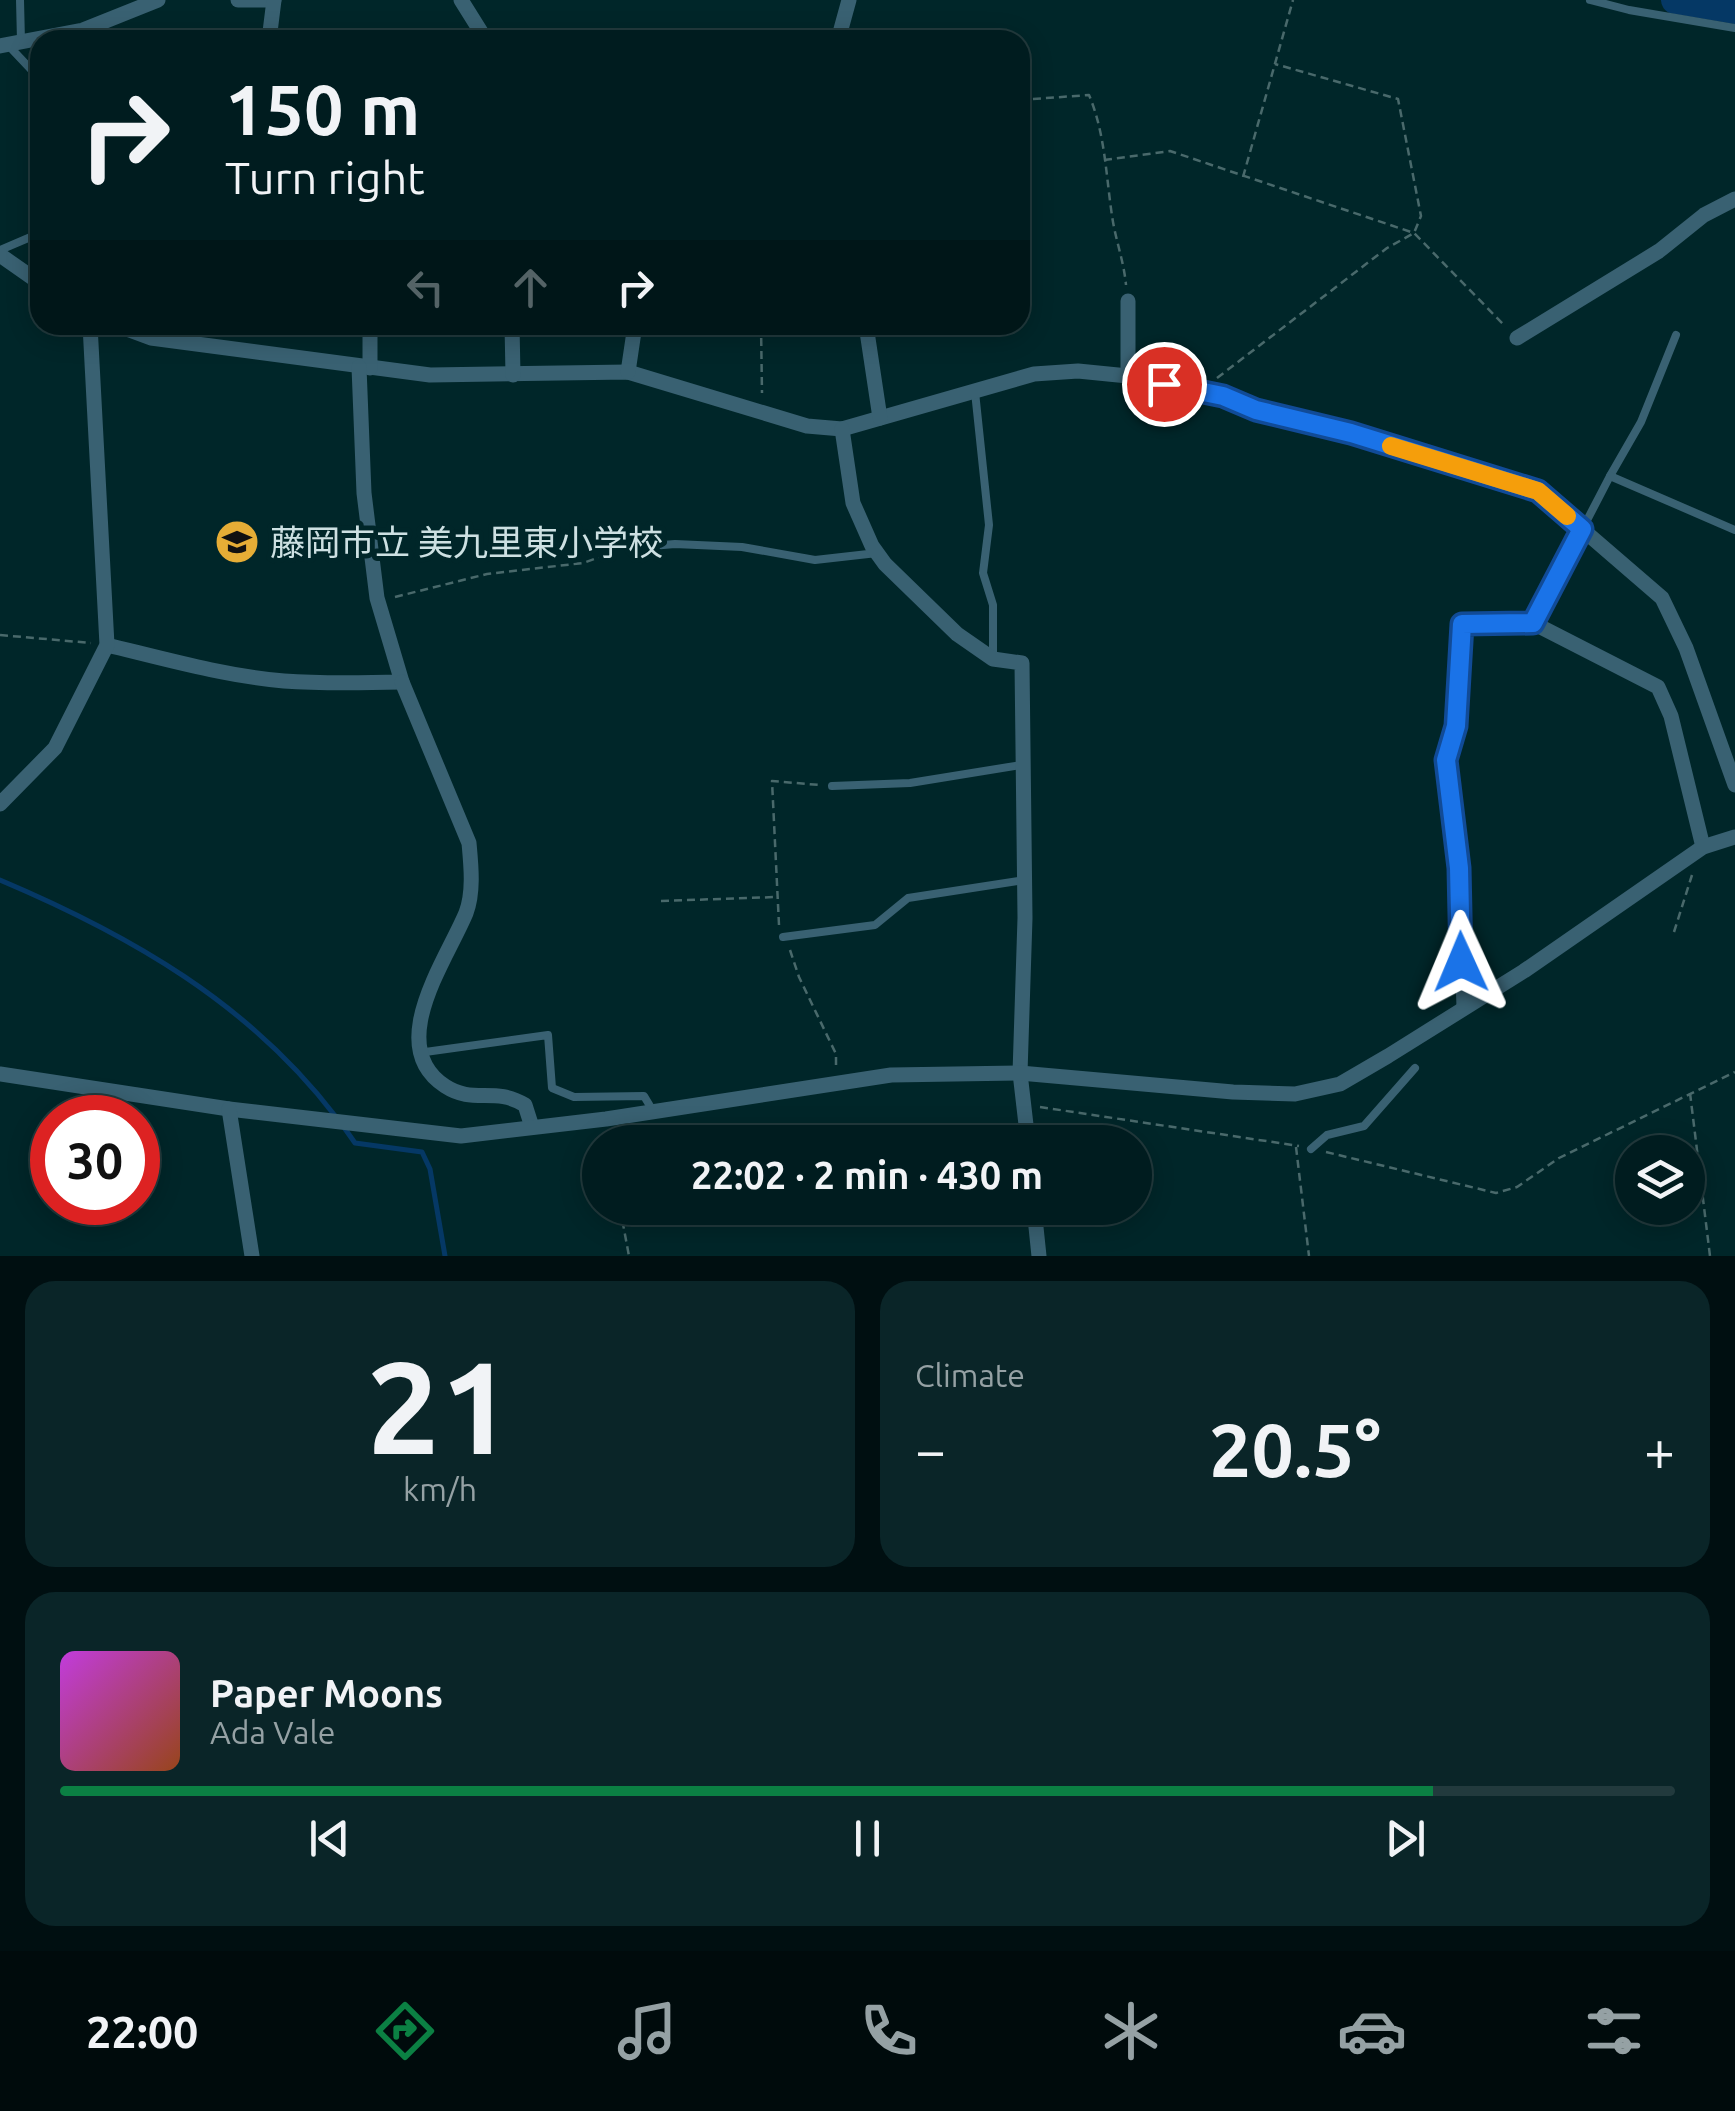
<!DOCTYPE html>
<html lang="en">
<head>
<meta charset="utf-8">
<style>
  body { margin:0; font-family:Ubuntu,"Noto Sans JP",sans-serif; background:#0a2528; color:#f1f3f6; height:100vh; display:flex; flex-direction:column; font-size:38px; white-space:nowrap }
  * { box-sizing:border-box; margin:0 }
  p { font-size:32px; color:#95a1a4 }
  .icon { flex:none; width:55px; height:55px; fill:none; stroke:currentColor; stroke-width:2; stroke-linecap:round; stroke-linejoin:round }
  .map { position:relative; height:1256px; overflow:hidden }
  .sheet { display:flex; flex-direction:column; gap:25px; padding:25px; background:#000f11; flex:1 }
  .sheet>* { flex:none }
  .top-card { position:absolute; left:30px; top:30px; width:1000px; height:305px; border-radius:30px; box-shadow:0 5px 25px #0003,0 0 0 2px #223a3d; background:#001c1f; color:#f1f3f6; overflow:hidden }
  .controls { position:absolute; left:1615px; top:1135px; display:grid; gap:20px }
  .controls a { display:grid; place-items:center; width:90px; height:90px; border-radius:50%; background:#001c1f; box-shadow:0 5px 25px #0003,0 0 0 2px #223a3d; font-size:50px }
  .speed { position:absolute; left:30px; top:1095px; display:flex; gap:20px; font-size:50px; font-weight:700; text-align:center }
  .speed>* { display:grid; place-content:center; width:130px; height:130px; border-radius:50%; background:#001c1f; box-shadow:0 5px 25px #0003,0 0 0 2px #223a3d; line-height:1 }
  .speed .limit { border:15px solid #d22; background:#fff; color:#111 }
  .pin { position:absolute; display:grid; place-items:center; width:85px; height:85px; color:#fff; margin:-42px; border:5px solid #fff; border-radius:50%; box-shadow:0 2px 10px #0007 }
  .me { position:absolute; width:110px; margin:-55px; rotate:359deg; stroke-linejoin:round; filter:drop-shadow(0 0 8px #0008) }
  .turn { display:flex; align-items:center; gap:35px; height:210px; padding:0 30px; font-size:45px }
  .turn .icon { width:130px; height:130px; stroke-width:2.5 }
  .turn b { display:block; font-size:70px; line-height:85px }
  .lanes { display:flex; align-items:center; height:95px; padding:0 30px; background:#0003; justify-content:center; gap:50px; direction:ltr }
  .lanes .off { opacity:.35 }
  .big { font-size:75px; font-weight:700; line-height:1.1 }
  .sheet .tile { flex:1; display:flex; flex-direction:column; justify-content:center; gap:15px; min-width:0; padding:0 35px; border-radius:30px; background:#0a2528 }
  .sheet .dial { align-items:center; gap:0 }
  .dial b { font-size:130px; line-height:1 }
  .song { display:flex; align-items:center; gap:30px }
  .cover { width:120px; height:120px; border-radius:15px; background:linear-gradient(135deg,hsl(290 70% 55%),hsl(20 70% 35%)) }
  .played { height:10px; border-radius:5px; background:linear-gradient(90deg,#0b8043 85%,#223a3d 85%) }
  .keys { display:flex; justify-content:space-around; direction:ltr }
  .heat { display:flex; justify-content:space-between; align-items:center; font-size:55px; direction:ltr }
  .sheet .tiles { flex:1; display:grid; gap:25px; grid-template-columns:1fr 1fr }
  .tile:last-child { grid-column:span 2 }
  .trip { position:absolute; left:582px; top:1125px; width:570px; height:100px; border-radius:50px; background:#001c1f; box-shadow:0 5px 25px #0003,0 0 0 2px #223a3d; font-weight:700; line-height:100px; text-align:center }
  .tab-bar { display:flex; height:160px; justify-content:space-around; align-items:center; background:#000b0c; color:#95a1a4 }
  .tab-bar .icon { width:70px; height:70px }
  .tab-bar .selected { color:#0b8043 }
  .tab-bar b { font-size:45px; color:#f1f3f6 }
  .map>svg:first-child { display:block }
</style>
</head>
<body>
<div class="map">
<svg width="1735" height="1256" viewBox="0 0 1735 1256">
  <rect width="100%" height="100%" fill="#002629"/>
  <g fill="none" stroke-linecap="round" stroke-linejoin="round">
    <g stroke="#053865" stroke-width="5">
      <path d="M0 880C130 935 249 1003 336 1117"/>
      <polyline points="343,1126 355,1143 422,1152 430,1169 445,1256"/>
    </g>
    <polyline stroke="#053865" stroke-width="28" points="1675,0 1735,10"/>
    <g stroke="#49696b" stroke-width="2.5" stroke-dasharray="8 5" stroke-linecap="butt">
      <path d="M1020 100 1089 95C1106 135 1106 180 1113 222 1117 244 1124 263 1126 285"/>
      <polyline points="1104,160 1170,151 1414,233 1505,326"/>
      <polyline points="1243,177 1293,0"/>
      <polyline points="761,325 762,393"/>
      <polyline points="1217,378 1387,248 1414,233 1421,216 1398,99 1275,64"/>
      <polyline points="395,597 487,574 583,563 617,551"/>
      <polyline points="0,635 91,643"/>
      <polyline points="661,901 776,897"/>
      <polyline points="779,925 772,781 820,785"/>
      <polyline points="1674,932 1692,875"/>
      <polyline points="790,950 799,977 836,1054 836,1067"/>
      <polyline points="1690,1093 1710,1256"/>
      <polyline points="1040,1107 1299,1146"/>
      <polyline points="1296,1147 1309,1256"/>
      <polyline points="1326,1152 1496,1193 1517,1187 1559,1158 1735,1072"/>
      <polyline points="620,1208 629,1256"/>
    </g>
    <g stroke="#396172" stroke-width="8">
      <polyline points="20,0 21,41"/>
      <polyline points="1590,0 1629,10 1735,28"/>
      <polyline points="7,44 40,79"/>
      <polyline points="0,250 40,233"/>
      <polyline points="975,392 989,525 983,573 993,605 993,659"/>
      <polyline points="1610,476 1641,422 1676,335"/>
      <polyline points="1583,528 1610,476 1735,530"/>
      <polyline points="628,548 675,544 742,547 815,560 877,553"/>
      <polyline points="832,786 910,783 1021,765"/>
      <polyline points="783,937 875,925 908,898 1024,880"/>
      <polyline points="418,1053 548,1035 552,1088 574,1097 644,1096 653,1111"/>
      <polyline points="1311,1149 1327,1135 1364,1126 1415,1068"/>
    </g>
    <g stroke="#396172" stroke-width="15">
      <polyline points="238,0 274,0"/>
      <polyline points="461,0 486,40"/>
      <polyline points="269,40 274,0"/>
      <polyline points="838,40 849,0"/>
      <polyline points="0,46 83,30 158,0"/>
      <polyline points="0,255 40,283"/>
      <polyline points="1128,301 1128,376"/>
      <polyline points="116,325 151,338 430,375 628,372 807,426 842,429 1034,374 1078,371 1128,376 1223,396 1257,411 1351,433 1538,491 1662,598 1686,648 1735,785"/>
      <polyline points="370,325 370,368"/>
      <polyline points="512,325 513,375"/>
      <polyline points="866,325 880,418"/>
      <polyline points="1517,338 1659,251 1704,215 1735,199"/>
      <polyline points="628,372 635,325"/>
      <polyline points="842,429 853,503 872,546 885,564 957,634 993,659 1022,663 1025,918 1020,1073 1028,1142"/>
      <polyline points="1533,623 1582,529"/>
      <path d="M107 645C165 659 225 676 284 681 324 684 363 683 402 682L377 598 364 493 359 367"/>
      <path d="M402 682 469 843C471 865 474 892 466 913 446 961 384 1046 445 1086 474 1105 494 1086 525 1105L532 1127"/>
      <polyline points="0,804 55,748 107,645 90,325"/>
      <polyline points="1464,1007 1459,868 1447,759 1456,726 1462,624 1533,623 1658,687 1671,716 1703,847"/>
      <polyline points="0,1074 229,1109 461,1136 606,1119 891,1075 1020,1073 1233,1092 1295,1094 1340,1084 1388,1056 1524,971 1703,847 1735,837"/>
      <polyline points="229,1109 252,1256"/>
      <polyline points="1034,1208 1039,1256"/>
    </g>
  </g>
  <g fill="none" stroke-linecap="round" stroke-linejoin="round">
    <defs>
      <polyline id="route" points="1164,384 1223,396 1256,410 1351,433 1538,491 1582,529 1533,623 1462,624 1456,726 1446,760 1459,868 1461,962"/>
    </defs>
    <use href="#route" stroke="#114b97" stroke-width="25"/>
    <use href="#route" stroke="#1a73e8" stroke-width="18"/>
    <polyline stroke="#f59e0b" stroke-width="18" points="1391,446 1538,491 1567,516"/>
  </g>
  <defs>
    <symbol id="school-disc" viewBox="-11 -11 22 22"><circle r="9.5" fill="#e6ad36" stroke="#002629"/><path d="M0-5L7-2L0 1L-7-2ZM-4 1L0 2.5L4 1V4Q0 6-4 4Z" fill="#111"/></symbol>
  </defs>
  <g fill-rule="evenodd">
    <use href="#school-disc" x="212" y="517" width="50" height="50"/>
  </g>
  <g text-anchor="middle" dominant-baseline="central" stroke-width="10" stroke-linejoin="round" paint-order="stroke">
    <g font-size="35" fill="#cde0e2" stroke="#002629" text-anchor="start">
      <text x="270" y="542">藤岡市立 美九里東小学校</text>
    </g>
  </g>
</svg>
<div class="controls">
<a><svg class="icon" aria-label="layers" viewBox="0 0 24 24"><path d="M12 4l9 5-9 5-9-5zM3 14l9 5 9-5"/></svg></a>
</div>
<div class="speed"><div class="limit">30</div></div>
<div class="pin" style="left:1164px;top:384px;background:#d93025"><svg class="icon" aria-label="arrive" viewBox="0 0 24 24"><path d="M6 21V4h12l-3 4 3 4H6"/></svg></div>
<svg class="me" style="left:1461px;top:962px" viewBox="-20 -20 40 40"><path d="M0-17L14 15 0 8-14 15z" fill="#1a73e8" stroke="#fff" stroke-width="4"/></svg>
<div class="trip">22:02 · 2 min · 430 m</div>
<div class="top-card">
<div class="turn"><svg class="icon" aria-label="right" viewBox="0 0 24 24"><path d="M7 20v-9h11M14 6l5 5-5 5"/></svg><div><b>150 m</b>Turn right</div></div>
<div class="lanes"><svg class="icon off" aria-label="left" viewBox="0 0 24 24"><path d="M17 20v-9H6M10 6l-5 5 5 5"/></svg><svg class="icon off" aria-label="ahead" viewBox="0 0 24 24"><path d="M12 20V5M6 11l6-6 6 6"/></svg><svg class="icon" aria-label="right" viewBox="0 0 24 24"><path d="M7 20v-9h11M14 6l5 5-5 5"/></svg></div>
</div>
</div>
<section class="sheet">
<div class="tiles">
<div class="tile dial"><b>21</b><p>km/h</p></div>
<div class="tile"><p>Climate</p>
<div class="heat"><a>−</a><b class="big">20.5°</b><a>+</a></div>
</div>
<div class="tile">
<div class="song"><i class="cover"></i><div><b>Paper Moons</b><p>Ada Vale</p></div></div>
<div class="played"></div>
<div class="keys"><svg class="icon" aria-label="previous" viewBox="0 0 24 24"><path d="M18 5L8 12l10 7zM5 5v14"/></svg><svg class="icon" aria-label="pause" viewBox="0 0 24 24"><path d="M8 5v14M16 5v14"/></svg><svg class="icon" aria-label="next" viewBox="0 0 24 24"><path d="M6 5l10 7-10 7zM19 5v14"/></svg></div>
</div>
</div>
</section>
<nav class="tab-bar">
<b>22:00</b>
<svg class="icon selected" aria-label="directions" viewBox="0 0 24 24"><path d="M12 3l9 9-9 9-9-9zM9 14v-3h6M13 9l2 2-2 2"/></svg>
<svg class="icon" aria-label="music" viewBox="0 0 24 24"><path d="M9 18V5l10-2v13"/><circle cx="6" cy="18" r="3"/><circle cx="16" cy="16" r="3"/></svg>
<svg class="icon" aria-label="phone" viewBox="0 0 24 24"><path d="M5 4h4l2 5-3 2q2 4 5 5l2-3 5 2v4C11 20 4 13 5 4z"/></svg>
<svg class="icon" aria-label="climate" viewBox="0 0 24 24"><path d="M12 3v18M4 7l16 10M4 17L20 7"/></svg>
<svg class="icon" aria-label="car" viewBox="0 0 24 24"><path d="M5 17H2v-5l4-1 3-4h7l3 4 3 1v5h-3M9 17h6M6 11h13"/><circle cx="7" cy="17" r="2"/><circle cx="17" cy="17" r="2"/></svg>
<svg class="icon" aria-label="filters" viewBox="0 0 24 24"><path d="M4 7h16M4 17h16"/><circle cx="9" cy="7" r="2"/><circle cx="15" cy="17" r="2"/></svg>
</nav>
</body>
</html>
